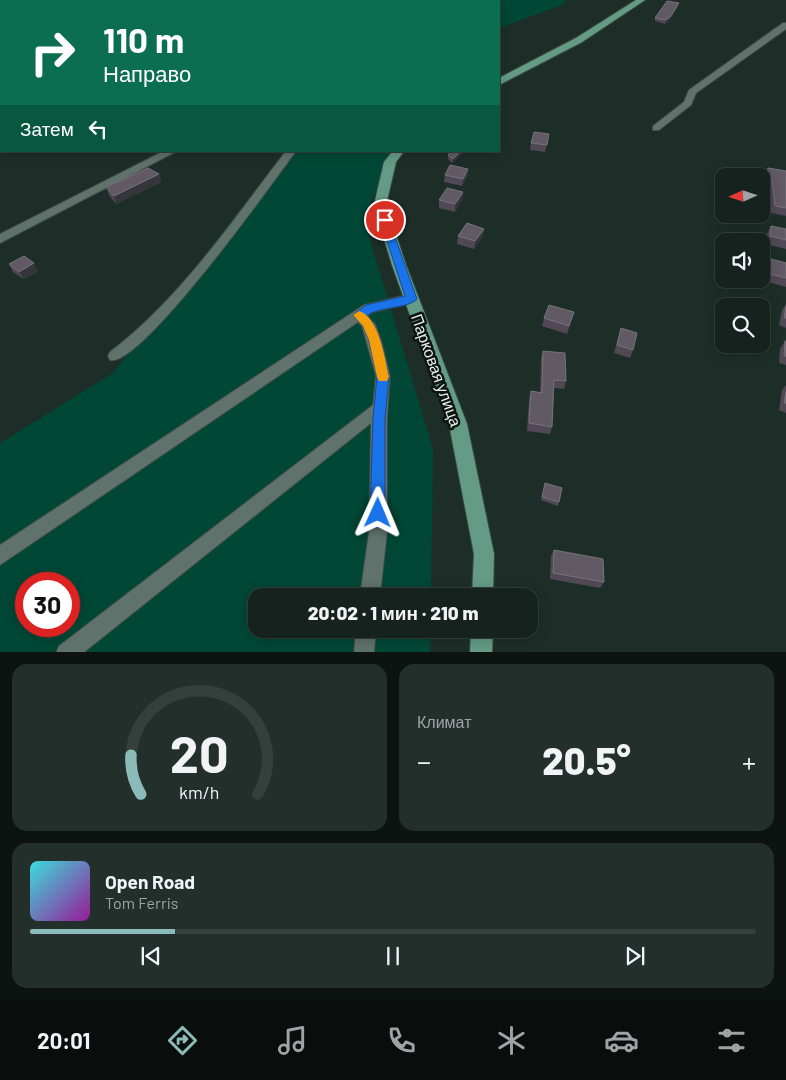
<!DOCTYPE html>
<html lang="ru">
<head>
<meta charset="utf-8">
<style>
  body { margin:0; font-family:Barlow,sans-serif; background:#232f2b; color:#f1f3f6; height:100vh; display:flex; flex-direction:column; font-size:19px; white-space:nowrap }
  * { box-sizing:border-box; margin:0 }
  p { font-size:16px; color:#9ea4a4 }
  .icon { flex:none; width:28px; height:28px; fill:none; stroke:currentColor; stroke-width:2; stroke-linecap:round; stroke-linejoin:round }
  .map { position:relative; height:652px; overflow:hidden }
  .panel { display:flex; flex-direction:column; gap:12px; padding:12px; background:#0c1310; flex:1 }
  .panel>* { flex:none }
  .top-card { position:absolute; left:0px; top:0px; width:500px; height:152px; box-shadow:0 2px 12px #0003,0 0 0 1px #353f3c; background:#0b6e4f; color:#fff; overflow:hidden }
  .needle { width:32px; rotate:267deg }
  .fabs { position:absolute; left:715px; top:168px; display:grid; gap:10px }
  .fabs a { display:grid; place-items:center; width:55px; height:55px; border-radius:10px; background:#16221e; box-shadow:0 2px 12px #0003,0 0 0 1px #353f3c; font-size:25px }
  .speed { position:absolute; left:15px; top:572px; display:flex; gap:10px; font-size:25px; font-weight:700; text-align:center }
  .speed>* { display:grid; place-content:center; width:65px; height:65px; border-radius:50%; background:#16221e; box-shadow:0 2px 12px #0003,0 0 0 1px #353f3c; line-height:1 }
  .speed .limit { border:8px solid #d22; background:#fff; color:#111 }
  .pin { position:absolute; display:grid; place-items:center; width:42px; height:42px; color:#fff; margin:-21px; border:2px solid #fff; border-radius:50%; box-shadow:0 1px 5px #0007 }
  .me { position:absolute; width:55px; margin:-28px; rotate:1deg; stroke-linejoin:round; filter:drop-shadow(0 0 4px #0008) }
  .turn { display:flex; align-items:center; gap:18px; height:105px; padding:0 20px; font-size:22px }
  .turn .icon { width:65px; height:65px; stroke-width:2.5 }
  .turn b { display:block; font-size:35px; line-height:42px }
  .then { display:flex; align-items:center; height:48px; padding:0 20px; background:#0003; gap:10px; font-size:19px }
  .big { font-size:38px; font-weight:800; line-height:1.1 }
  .panel .tile { flex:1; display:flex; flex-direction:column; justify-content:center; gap:8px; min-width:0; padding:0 18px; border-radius:15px; background:#232f2b }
  .panel .dial { align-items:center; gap:0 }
  .dial svg { height:130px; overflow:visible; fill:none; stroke:#353f3c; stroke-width:7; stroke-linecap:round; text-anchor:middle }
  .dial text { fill:#f1f3f6; stroke:none }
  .song { display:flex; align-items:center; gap:15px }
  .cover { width:60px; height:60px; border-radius:8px; background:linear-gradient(135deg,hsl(180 70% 55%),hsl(300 70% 35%)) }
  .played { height:5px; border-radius:2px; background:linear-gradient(90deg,#8bbbb9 20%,#353f3c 20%) }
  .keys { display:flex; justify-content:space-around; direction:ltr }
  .heat { display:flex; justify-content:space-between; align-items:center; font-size:28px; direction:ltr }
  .panel .tiles { flex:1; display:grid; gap:12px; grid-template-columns:1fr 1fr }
  .tile:last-child { grid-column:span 2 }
  .trip { position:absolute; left:248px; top:588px; width:290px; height:50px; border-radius:15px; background:#16221e; box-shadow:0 2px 12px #0003,0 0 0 1px #353f3c; font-weight:800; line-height:50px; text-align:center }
  .menu { display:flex; height:80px; justify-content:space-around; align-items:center; background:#090e0c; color:#9ea4a4 }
  .menu .icon { width:35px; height:35px }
  .menu .active { color:#8bbbb9 }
  .menu b { font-size:22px; color:#f1f3f6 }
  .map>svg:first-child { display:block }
</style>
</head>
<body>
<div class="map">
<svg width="786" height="653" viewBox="0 0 786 653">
  <rect width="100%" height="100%" fill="#1d2e28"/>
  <g fill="#004735" fill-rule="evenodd">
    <polygon points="444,0 565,0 565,4 499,28 499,1 437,1"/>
    <path d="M286 151H396L363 217 433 449 431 596H256V629H431L430 652 0 653V443L113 373ZM26 584H69V626H26Z"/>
  </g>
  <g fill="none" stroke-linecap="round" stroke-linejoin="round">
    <defs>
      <g id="street">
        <polygon points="783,23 786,23 786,29 696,93 691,105 659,130 653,130 653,126 684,102 689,90"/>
        <polygon points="0,70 1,71 1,76 0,76"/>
        <polygon points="164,151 177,151 0,243 0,234"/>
        <path d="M286 151H296C274 181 140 369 110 360L108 356 110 352C181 298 232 221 286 151Z"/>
        <polygon points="411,294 416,296 418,299 416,302 373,312 367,316 375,324 381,340 390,376 387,419 387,532 380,596 360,596 369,532 371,423 83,653 56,653 59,646 373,405 376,376 362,326 358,322 0,565 0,545 364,305"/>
        <polygon points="356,629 376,629 374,653 354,653"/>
      </g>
      <g id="primary">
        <polygon points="636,0 645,0 582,42 499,85 499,78 576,38"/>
        <polygon points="393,151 404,151 396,162 386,205 406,265 467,424 494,554 493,596 472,596 474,554 449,424 392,265 374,205 384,162"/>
        <polygon points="471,629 493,629 492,653 470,653"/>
      </g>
    </defs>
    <use href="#street" stroke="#3c4b45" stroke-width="2"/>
    <use href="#primary" stroke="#3c4b45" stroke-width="2"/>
    <use href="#street" fill="#5f726b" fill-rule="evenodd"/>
    <use href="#primary" fill="#639b87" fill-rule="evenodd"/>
  </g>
  <g fill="#504854">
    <polygon points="678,6 670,19 665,24 655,21 655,18"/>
    <polygon points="549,134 545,152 530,150 531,143"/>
    <polygon points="465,151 452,163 448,159 448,155"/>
    <polygon points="768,168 786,171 786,216 771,213 768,188 763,187 764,175"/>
    <polygon points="468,169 467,177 462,186 444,182 445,175"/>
    <polygon points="159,174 161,182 116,204 109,195 106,187"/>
    <polygon points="463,192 462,200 455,212 439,208 439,200"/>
    <polygon points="771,226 786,229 786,249 766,244 767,234"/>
    <polygon points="484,229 483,236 474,249 457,244 458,236"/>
    <polygon points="767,258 786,263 786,287 761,280 763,266"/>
    <polygon points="9,264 38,271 24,279 13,272"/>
    <polygon points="786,304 786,328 779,325 782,310"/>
    <polygon points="574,312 567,334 542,326 544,318"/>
    <polygon points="621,328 633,350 630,358 614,353"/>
    <polygon points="785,341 786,341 786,365 779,363 780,349"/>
    <polygon points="543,351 566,381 564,389 554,388 552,427 550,434 527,431 529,399 531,391 540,392 541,358"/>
    <polygon points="786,385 786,413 779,410 782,390"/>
    <polygon points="545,483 559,502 558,506 541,500"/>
    <polygon points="554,550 604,582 600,588 550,579 551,556"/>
  </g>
  <g fill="#35363b">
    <polygon points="679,3 678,6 670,19 665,24 666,20"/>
    <polygon points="461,151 465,151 452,163 453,159"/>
    <polygon points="468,169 467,177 462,186 463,179"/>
    <polygon points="159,174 161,182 116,204 114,196"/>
    <polygon points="463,192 462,200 455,212 455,204"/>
    <polygon points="484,229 483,236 474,249 475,241"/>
    <polygon points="34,263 38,271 24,279 19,272"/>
  </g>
  <g fill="#615a64" stroke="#76727a">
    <polygon points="0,0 14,0 12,1 1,1 1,9 0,10"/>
    <polygon points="667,1 679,3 671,16 666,20 655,18"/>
    <polygon points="534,132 549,134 547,145 531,143"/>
    <polygon points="451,151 461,151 453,159 448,155"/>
    <polygon points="450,165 468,169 463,179 445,175"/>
    <polygon points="148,168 159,174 114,196 106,187"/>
    <polygon points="768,168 786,171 786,208 775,206 772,180 767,179"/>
    <polygon points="447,188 463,192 455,204 439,200"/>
    <polygon points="467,223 484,229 475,241 458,236"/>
    <polygon points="771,226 786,229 786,240 770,236"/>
    <polygon points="24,256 34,263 19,272 9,264"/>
    <polygon points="767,258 786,263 786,278 766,273"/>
    <polygon points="549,305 574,312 569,326 544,318"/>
    <polygon points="786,307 786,318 784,318"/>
    <polygon points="621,328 637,333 633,350 617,345"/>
    <polygon points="785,341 786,341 786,356 784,356"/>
    <polygon points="543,351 565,353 566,381 554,380 552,427 529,423 531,391 542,393"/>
    <polygon points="786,392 786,403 784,403"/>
    <polygon points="545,483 562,488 559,502 542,497"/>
    <polygon points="554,550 603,559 604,582 553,573"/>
  </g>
  <path fill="#1a73e8" stroke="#114b97" d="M385 217 389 220 417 299C408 309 379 306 366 316L372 321 380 340 389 376 385 419V513L383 518 378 520 373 518 370 513 373 419 377 376 369 340 363 326 353 315 366 305 405 296 380 220Z"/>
  <path fill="#f59e0b" d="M359 311C379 317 385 359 389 377L387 381H379L377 377 369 340 363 326 353 315Z"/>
  <g text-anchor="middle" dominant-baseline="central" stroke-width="5" stroke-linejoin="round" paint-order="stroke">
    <g font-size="16" fill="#e7f2ee" stroke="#0d1411">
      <text transform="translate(437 370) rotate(70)">Парковая улица</text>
    </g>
  </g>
</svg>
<div class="fabs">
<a><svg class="needle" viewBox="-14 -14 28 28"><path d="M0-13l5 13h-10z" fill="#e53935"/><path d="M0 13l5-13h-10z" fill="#9ea4a4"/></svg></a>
<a><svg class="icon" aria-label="sound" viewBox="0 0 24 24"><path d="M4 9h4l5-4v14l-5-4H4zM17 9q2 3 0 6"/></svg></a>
<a><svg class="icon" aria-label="search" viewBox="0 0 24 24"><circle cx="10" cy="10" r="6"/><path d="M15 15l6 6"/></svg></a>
</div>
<div class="speed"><div class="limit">30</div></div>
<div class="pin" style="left:385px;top:220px;background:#d93025"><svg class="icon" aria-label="arrive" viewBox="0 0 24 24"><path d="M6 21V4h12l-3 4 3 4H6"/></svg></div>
<svg class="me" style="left:378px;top:513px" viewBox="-20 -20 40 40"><path d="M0-17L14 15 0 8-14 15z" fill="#1a73e8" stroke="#fff" stroke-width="4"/></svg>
<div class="trip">20:02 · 1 мин · 210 m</div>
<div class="top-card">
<div class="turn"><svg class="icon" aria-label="right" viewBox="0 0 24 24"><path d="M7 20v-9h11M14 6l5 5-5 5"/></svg><div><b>110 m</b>Направо</div></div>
<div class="then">Затем<svg class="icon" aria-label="left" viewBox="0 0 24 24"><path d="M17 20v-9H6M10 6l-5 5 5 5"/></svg></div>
</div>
</div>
<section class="panel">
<div class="tiles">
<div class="tile dial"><svg viewBox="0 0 100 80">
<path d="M14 69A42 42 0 1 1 86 69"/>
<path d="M14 69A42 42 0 0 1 8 45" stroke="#8bbbb9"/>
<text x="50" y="56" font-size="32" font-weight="700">20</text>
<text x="50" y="72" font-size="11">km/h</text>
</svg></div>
<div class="tile"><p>Климат</p>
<div class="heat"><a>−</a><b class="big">20.5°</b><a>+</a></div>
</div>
<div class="tile">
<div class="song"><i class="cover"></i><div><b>Open Road</b><p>Tom Ferris</p></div></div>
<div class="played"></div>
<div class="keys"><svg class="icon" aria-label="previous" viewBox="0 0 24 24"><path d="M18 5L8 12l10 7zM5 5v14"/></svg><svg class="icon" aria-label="pause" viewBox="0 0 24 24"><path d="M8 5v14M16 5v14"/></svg><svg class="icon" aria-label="next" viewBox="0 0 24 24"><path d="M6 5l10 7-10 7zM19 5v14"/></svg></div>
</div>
</div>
</section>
<nav class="menu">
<b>20:01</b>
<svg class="icon active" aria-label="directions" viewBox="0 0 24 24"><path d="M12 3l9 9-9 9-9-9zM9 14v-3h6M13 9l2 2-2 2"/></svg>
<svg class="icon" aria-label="music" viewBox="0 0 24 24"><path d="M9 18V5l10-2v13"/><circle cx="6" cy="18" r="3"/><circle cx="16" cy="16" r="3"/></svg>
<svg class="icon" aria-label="phone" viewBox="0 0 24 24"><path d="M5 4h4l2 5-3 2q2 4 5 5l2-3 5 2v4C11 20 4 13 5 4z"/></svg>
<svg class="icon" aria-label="climate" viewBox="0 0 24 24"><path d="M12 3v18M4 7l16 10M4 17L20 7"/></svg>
<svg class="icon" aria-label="car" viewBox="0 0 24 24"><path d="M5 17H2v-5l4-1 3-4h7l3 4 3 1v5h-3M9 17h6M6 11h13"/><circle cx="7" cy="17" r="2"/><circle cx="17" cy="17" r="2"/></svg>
<svg class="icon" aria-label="filters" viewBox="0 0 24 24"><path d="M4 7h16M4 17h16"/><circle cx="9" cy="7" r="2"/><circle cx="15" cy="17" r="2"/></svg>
</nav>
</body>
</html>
